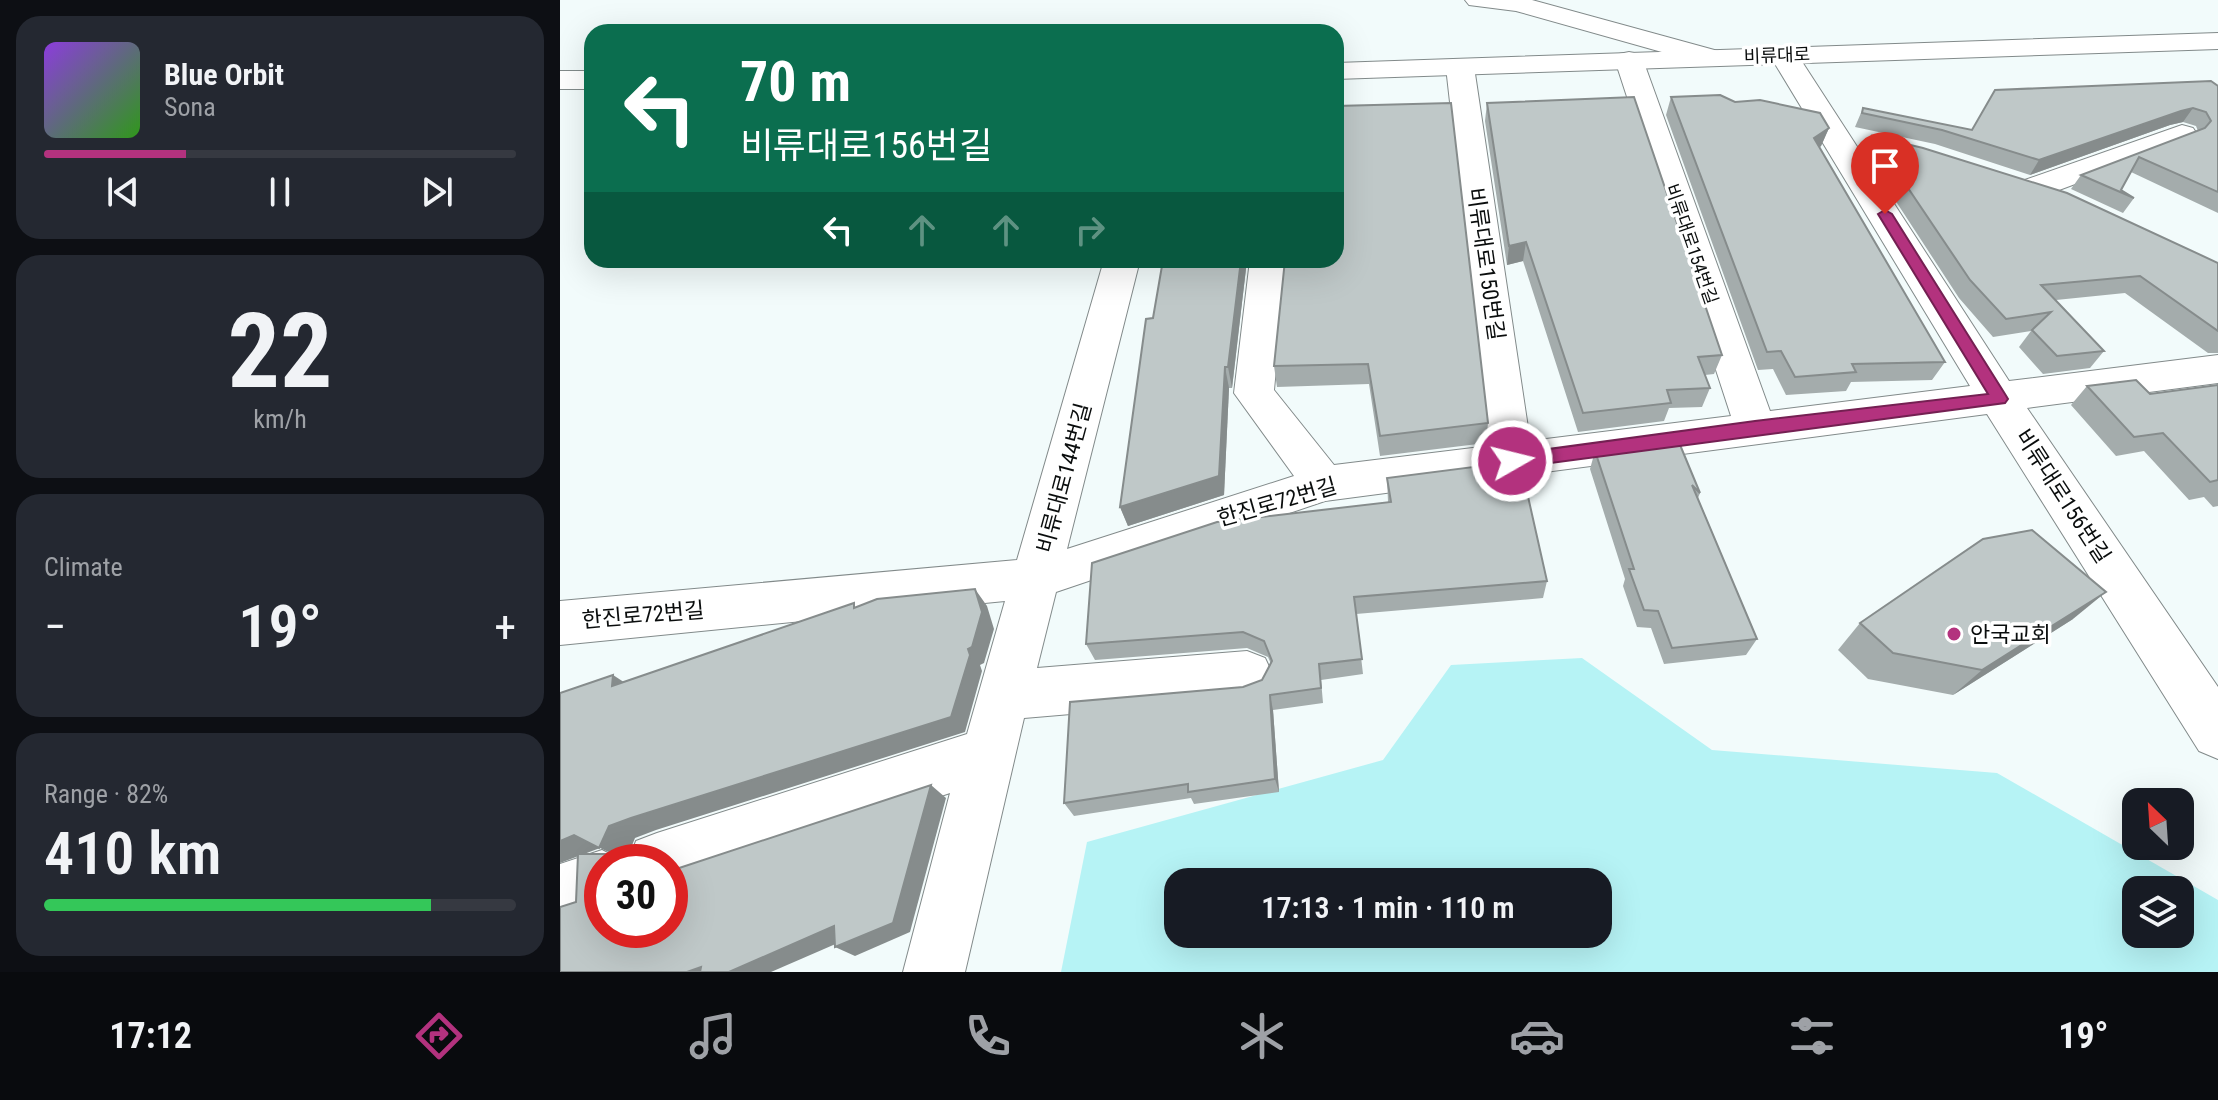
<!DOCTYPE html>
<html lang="en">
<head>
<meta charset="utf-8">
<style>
  body { margin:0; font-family:"Roboto Condensed","Noto Sans KR",sans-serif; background:#242831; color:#f1f3f6; height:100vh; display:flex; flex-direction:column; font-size:30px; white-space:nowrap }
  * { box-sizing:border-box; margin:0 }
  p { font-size:26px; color:#9ea1a6 }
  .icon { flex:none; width:44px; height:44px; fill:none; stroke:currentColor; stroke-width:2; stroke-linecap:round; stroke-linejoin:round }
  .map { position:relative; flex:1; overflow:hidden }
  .drawer { display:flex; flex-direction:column; gap:16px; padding:16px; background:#0d0f14; width:560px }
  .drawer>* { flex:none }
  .guide { position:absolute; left:24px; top:24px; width:760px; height:244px; border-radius:24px; box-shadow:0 8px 32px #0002; background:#0b6e4f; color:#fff; overflow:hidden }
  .needle { width:52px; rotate:335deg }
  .controls { position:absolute; left:1562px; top:788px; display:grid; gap:16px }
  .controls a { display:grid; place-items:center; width:72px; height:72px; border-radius:16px; background:#171b24; box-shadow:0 8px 32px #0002; font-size:40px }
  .speed { position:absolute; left:24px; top:844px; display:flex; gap:16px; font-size:40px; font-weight:700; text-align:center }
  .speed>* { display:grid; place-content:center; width:104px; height:104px; border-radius:50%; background:#171b24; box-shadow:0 8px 32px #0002; line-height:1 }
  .speed .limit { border:12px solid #d22; background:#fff; color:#111 }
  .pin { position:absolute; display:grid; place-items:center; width:68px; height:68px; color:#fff; margin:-82px -34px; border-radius:50% 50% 50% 0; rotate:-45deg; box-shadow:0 0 8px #0007 }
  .pin .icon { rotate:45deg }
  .me { position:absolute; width:88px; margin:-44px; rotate:82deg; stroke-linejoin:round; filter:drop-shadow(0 0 6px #0008) }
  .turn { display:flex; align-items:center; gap:28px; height:168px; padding:0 24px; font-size:36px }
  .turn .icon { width:104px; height:104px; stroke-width:2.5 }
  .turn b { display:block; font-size:56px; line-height:68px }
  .lanes { display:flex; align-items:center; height:76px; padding:0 24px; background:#0003; justify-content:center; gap:40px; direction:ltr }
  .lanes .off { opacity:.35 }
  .big { font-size:60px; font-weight:600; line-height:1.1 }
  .drawer .widget { flex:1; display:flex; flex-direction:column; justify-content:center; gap:12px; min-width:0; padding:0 28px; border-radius:24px; background:#242831 }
  .drawer .dial { align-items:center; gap:0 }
  .dial b { font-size:104px; line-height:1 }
  .song { display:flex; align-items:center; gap:24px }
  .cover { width:96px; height:96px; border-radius:12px; background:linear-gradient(135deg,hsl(270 70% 55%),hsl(110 70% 35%)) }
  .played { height:8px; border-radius:4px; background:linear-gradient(90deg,#b3327e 30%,#363941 30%) }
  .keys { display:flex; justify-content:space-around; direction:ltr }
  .heat { display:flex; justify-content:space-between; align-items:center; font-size:44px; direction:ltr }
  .charge { height:12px; border-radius:6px; background:linear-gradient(90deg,#34c759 82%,#363941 0) }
  .trip { position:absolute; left:604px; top:868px; width:448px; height:80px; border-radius:24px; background:#171b24; box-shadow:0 8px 32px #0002; font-weight:600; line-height:80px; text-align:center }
  .menu { display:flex; height:128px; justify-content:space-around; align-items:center; background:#090b0e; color:#9ea1a6 }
  .menu .icon { width:56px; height:56px }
  .menu .on { color:#b3327e }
  .menu b { font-size:36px; color:#f1f3f6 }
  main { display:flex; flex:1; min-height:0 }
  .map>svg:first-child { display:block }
</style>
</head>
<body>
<main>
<section class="drawer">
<div class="widget">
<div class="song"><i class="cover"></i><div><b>Blue Orbit</b><p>Sona</p></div></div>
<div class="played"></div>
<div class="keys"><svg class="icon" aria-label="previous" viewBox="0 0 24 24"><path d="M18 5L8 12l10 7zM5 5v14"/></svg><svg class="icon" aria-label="pause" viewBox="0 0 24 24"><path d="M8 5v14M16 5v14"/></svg><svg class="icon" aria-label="next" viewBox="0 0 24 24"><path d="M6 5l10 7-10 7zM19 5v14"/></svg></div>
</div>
<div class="widget dial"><b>22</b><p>km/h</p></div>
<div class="widget"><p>Climate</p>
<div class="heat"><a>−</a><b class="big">19°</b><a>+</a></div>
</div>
<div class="widget"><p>Range · 82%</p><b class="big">410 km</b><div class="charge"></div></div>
</section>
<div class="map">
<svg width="1658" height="972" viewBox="0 0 1658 972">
  <rect width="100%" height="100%" fill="#f2fbfb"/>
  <path fill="#b6f3f5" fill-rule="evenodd" d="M1022 658 1152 750 1437 773 1658 900V972H501L527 842 823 760 891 665ZM618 882H1038V934H618ZM1576 890H1620V934H1576Z"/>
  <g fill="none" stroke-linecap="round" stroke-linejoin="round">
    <defs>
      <g id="minor">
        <polygon points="905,0 972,0 1158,51 1162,57 1158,63 1148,65 956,11 909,5"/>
        <polygon points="1223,46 1233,48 1237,54 1449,381 1658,355 1658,383 1467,408 1658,687 1658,759 1639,751 1427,414 765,501 496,592 477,668 687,651 705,658 713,675 705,692 687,699 464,718 405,972 343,972 390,793 110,887 110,862 68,862 76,841 97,833 407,734 445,601 0,645 0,601 457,560 544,260 580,260 507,549 734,476 674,393 690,260 726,260 714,390 774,465 929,446 886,67 890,61 900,59 910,61 914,67 970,441 1171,416 1055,60 1059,54 1069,52 1079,54 1083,60 1210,411 1410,386 1209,54 1213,48"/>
        <polygon points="1622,125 1633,128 1637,134 1633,140 1483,196 1471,199 1459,196 1455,189 1459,182"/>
        <polygon points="42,850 64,862 42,862 42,910 0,924 0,864"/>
      </g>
      <g id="major">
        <polygon points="1658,33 1658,49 776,79 776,63"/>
        <rect x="0" y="71" width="32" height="18"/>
      </g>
    </defs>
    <use href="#minor" stroke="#828a8a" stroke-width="2"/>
    <use href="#major" stroke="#828a8a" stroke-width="2"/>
    <use href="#minor" fill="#fff" fill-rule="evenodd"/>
    <use href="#major" fill="#fff" fill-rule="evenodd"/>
  </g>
  <g fill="#a4acac">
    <polygon points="1658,86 1658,213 1571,172 1561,190 1574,198 1563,213 1511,189 1521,175 1638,131 1636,126 1623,122 1610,125 1470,175 1375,144 1295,127 1303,108 1412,130"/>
    <polygon points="1111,97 1175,102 1269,128 1261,146 1259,148 1385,362 1372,380 1291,382 1286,391 1226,395 1213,369 1198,370 1106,115"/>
    <polygon points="927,103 1162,355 1154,374 1145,375 1150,388 1142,407 1109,408 1104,421 1018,432 963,261 947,265 925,121"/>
    <polygon points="1313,136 1658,263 1658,353 1648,353 1565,293 1496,300 1544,351 1530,368 1483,374 1459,347 1471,331 1433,337 1399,298 1305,154"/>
    <polygon points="603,260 687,260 672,388 669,388 664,495 568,526 560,507"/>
    <polygon points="725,260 928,423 926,443 820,456 809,384 717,387 714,366"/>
    <polygon points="1658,385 1658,506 1653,507 1644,497 1629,500 1584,451 1556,456 1511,405 1527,386 1590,394"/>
    <polygon points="1118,440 1140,493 1138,498 1197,639 1186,655 1104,664 1091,628 1077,627 1063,586 1065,579 1030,469 1035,451"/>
    <polygon points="827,478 987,581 983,598 796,614 803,674 761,680 763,703 713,710 719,792 634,804 631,798 514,816 504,803 683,687 702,680 711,664 708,657 687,648 535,660 526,644 828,502"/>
    <polygon points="1513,619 1393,695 1308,679 1278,650 1300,623"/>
  </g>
  <g fill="#868c8c">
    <polygon points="1633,108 1623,122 1610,125 1470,175 1479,160 1621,111"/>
    <polygon points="1269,128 1261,146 1246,157 1254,138"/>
    <polygon points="966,242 963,261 947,265 949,246"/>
    <polygon points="681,260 687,260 672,388 668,367"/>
    <polygon points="665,367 669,388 664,495 568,526 560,507"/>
    <polygon points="415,589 427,606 434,629 424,663 420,665 422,671 405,732 96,830 75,838 66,860 40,848 0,863 0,841 14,835 49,826 71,818 408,649"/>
    <polygon points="1546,592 1513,619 1393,695 1422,670"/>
    <polygon points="53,675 76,690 52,686"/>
    <polygon points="710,695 713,710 719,792 715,779"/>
    <polygon points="371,785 386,798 350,932 295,956 275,947"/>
    <polygon points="82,854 100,862 82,862"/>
    <polygon points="274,926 294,936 211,972 169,972"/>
    <polygon points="141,967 157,972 127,972"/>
  </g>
  <g fill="#bfc8c8" stroke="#868c8c" stroke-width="2">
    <polygon points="1651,81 1658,86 1658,192 1579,157 1561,190 1574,198 1521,175 1645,128 1651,121 1646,112 1633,108 1621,111 1479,160 1382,130 1302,113 1303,108 1412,130 1435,90"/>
    <polygon points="1160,95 1175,102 1200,100 1260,113 1269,128 1254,138 1385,362 1292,364 1296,372 1235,377 1221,351 1207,352 1111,97"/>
    <polygon points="1074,97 1162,355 1138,357 1150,388 1107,390 1111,403 1023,413 966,242 949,246 927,103"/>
    <polygon points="891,103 928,423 820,436 808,364 714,366 725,260 776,260 776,106"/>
    <polygon points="1313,136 1363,148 1507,193 1658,263 1658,331 1580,276 1481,285 1544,351 1497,356 1472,330 1491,312 1446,319 1410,280"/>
    <polygon points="603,260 681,260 668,367 665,367 659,476 560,507 586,319 593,318"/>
    <polygon points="1576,380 1590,394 1658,385 1658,480 1650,482 1603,433 1574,437 1527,386"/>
    <polygon points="1118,440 1140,493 1132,485 1197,639 1112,648 1098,611 1084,610 1069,569 1074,569 1035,451"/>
    <polygon points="960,461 987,581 794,597 802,659 759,664 761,688 710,695 715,779 628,792 628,784 504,803 510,702 683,687 702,680 712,661 704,641 683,632 526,644 532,563 657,522 831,502 827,478"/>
    <polygon points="1472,530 1546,592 1422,670 1333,653 1300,623 1423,539"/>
    <polygon points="415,589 422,612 412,647 408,649 410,655 391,717 71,818 49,826 39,848 14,835 0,841 0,693 53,675 52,686 294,603 294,608 317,599"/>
    <polygon points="371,785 333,923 275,947 274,926 169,972 140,972 141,967 127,972 0,972 0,907 16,902 18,854 82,854 82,862 42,862 42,930 110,930 110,871"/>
  </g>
  <polygon fill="#b3327e" stroke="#742052" stroke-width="2" points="1325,210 1332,214 1445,394 1448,399 1445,403 952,468 946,466 943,461 946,456 952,454 1195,421 1428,394 1318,214"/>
  <circle fill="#b3327e" stroke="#fff" stroke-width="3" cx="1394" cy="634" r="8"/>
  <g text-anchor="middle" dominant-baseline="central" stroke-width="7" stroke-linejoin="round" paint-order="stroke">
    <g font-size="18" fill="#0a0d0d" stroke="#fff">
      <text transform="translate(1217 55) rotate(-2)">비류대로</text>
      <text transform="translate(1132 244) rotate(71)">비류대로154번길</text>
    </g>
    <g font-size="22" fill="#0a0d0d" stroke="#fff">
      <text transform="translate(926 264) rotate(82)">비류대로150번길</text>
      <text transform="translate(504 478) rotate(-75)">비류대로144번길</text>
      <text transform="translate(1503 496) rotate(57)">비류대로156번길</text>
      <text transform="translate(717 502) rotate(-16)">한진로72번길</text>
      <text transform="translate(83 615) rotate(-5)">한진로72번길</text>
    </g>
    <g font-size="22" fill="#0a0d0d" stroke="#fff" text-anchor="start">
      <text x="1410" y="634">안국교회</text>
    </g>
  </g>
</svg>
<div class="controls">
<a><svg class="needle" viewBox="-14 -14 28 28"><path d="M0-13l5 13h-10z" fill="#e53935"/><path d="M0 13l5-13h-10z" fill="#9ea1a6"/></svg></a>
<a><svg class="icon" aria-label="layers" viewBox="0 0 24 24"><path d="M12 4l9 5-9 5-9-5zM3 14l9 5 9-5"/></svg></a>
</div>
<div class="speed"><div class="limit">30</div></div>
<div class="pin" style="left:1325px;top:214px;background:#d93025"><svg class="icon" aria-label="arrive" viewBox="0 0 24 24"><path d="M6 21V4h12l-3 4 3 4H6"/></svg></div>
<svg class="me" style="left:952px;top:461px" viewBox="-20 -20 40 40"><circle r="17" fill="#b3327e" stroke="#fff" stroke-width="3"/><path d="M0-11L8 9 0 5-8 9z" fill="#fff"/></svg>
<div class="trip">17:13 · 1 min · 110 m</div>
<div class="guide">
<div class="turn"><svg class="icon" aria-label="left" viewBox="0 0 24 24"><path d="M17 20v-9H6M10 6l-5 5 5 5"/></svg><div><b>70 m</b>비류대로156번길</div></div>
<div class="lanes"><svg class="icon" aria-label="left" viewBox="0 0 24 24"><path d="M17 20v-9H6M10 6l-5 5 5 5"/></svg><svg class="icon off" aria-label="ahead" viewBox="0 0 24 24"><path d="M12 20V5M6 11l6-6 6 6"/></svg><svg class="icon off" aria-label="ahead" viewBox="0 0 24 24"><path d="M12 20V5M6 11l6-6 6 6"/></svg><svg class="icon off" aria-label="right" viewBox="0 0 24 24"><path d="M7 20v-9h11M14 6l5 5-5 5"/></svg></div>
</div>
</div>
</main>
<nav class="menu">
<b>17:12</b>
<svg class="icon on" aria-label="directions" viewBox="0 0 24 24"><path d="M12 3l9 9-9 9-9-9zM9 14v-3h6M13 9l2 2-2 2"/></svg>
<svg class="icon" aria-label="music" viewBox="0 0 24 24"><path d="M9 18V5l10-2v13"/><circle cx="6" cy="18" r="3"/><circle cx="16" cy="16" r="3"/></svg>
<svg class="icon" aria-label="phone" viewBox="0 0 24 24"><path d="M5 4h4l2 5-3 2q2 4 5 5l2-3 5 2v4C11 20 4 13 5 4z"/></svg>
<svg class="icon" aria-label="climate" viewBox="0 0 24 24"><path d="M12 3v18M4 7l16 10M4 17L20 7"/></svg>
<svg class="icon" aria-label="car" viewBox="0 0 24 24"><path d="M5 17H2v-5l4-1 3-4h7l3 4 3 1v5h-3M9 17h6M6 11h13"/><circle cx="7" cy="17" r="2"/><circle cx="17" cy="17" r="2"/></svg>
<svg class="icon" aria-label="filters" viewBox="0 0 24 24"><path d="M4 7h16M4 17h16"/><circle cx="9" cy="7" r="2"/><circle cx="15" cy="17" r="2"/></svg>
<b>19°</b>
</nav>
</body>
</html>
